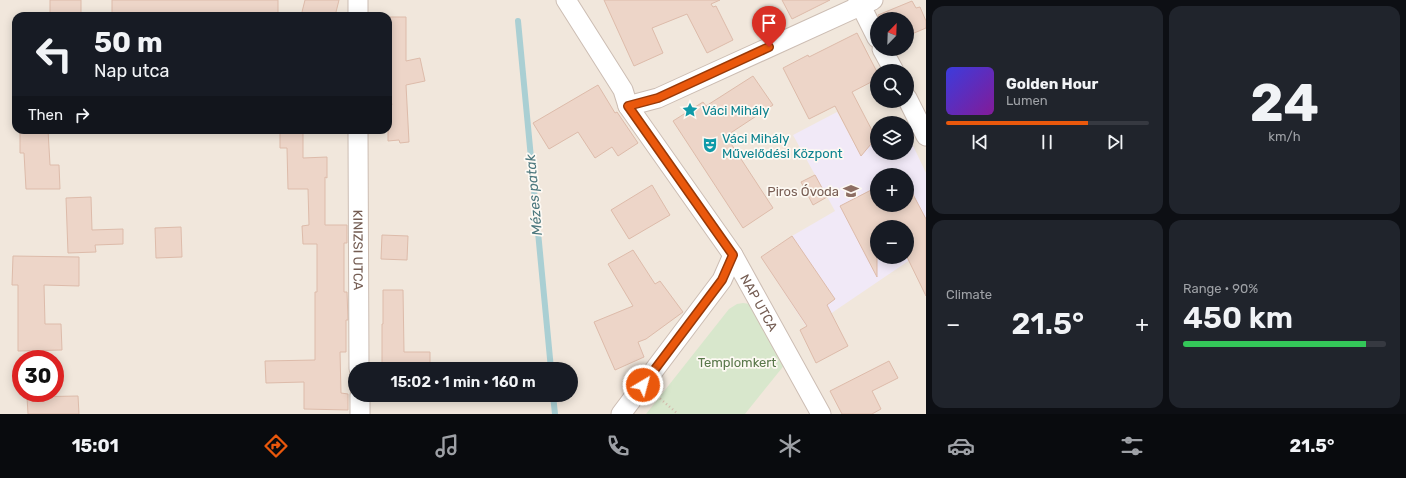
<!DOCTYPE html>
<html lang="en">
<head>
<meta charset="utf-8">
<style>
  body { margin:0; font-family:Rubik,sans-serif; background:#20242c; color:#f1f3f6; height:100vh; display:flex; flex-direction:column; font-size:15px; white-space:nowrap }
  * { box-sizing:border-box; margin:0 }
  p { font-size:13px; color:#9ea1a6 }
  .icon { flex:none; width:22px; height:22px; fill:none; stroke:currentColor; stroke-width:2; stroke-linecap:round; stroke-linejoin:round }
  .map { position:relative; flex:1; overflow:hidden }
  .sheet { display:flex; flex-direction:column; gap:6px; padding:6px; background:#0d0f14; width:480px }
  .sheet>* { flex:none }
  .top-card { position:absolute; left:12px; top:12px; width:380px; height:122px; border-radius:12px; box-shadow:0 2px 10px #0003; background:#171b24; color:#f1f3f6; overflow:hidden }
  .needle { width:26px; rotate:23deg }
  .tools { position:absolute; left:870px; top:12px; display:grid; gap:8px }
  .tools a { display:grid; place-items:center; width:44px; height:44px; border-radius:50%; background:#171b24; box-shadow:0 2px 10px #0003; font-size:20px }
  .speed { position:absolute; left:12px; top:350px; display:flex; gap:8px; font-size:20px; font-weight:700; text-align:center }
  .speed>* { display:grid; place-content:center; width:52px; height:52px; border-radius:50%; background:#171b24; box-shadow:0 2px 10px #0003; line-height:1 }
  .speed .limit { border:6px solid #d22; background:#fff; color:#111 }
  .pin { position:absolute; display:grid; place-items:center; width:34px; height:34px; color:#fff; margin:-41px -17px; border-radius:50% 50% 50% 0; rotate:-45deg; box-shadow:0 0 4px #0007 }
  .pin .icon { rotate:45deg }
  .me { position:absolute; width:44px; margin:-22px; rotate:37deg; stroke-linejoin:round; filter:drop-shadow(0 0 3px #0008) }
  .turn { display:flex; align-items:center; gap:14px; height:84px; padding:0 16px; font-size:18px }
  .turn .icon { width:52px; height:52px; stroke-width:2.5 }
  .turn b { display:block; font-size:28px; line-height:34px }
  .then { display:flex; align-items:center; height:38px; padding:0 16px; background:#0003; gap:8px; font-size:15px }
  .big { font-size:30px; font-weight:600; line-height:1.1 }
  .sheet .widget { flex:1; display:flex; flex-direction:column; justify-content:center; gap:6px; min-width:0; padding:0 14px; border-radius:12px; background:#20242c }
  .sheet .dial { align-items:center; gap:0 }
  .dial b { font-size:52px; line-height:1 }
  .song { display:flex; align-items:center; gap:12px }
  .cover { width:48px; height:48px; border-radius:6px; background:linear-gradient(135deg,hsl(240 70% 55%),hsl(290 70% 35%)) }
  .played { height:4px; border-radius:2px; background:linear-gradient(90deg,#ea580c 70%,#363941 70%) }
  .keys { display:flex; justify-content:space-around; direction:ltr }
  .heat { display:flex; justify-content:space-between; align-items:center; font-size:22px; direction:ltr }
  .charge { height:6px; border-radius:3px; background:linear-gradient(90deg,#34c759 90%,#363941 0) }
  .sheet .tiles { flex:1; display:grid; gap:6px; grid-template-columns:repeat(2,1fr) }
  .trip { position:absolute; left:348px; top:362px; width:230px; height:40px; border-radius:20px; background:#171b24; box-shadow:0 2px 10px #0003; font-weight:600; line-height:40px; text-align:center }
  .tab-bar { display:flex; height:64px; justify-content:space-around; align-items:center; background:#090b0e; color:#9ea1a6 }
  .tab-bar .icon { width:28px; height:28px }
  .tab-bar .current { color:#ea580c }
  .tab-bar b { font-size:18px; color:#f1f3f6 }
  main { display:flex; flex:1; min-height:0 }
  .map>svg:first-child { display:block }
</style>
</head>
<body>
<main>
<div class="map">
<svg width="926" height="414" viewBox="0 0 926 414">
  <rect width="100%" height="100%" fill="#fbf5ed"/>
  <path fill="#f1e7dc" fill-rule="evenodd" d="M0 0H926V414H0ZM16 16H388V130H16ZM877 19H907V49H877ZM877 71H907V101H877ZM877 123H907V153H877ZM877 175H907V205H877ZM877 227H907V257H877ZM21 359H55V393H21ZM355 369H571V395H355Z"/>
  <path fill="#f1e9f7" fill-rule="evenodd" d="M837 112 861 156 877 137V153H907V133L926 173V249L808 329 761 257 792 236 835 211 793 135ZM877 175H907V205H877ZM877 227H907V257H877Z"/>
  <polygon fill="#d8e7cc" points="743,303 750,304 786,363 745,414 646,414 729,309 737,304"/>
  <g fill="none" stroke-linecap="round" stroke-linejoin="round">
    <g stroke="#aacfd3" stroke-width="6">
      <polyline points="518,21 551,369"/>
      <polyline points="553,395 555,414"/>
    </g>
  </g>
  <g fill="#edd5c8" stroke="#dba">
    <rect x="50" y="0" width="31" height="16"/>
    <rect x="112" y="0" width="166" height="16"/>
    <polygon points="305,0 339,0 335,16 301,16"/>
    <polygon points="604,0 720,0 711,4 713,7 716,6 733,40 707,53 687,14 652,28 663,53 634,66"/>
    <polygon points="782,0 830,0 792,19"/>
    <polygon points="912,1 916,8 920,7 926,21 926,28 907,36 907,19 880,19 878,15"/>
    <polygon points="388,17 406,17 406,61 420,58 425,81 406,85 409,142 400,143 399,140 388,141 388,105 392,105 388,87"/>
    <polygon points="857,33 877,72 877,79 852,92 876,138 861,156 835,106 809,119 783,68 808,55 809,57"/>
    <polygon points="753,76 773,105 726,136 773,208 743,228 673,121 703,102 706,106"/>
    <polygon points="598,85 615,113 617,112 638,143 618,156 612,147 595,158 578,132 549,149 533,123"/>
    <polygon points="20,130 48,130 50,165 59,165 60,189 26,189 24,153 20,153"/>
    <polygon points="280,130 303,130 303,158 327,157 327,178 325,177 325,225 347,225 347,243 344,243 344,292 347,292 348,320 346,320 346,352 340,352 341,393 348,394 348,410 304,409 304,382 266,383 265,361 315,360 315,292 317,292 317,244 303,244 302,226 309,225 308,189 288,189 287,148 280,148"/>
    <polygon points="815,175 827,197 813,205 801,182"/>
    <polygon points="907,183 926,219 926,296 907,257 907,227 877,227 877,277 840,206 877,187 877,205 907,205"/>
    <polygon points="652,185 670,215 629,239 611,210"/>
    <polygon points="91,197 92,230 123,229 123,244 95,245 96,252 68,253 66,198"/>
    <polygon points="181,227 182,257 156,258 155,228"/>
    <polygon points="382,235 408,236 407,260 381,259"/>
    <polygon points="792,236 835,299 827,305 848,346 816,363 800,330 807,326 761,257"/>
    <polygon points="633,250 655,284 660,281 683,312 646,339 638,342 644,357 615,370 594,322 633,306 608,264"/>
    <polygon points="13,256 79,257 79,286 44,285 45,324 61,324 62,350 18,351 18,285 12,285"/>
    <polygon points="383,290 403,290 404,352 430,352 430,369 382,369 382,324 383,324"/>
    <polygon points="889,361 898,378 872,391 881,409 872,414 842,414 830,391"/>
    <polygon points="78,396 79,414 28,414 27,397"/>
  </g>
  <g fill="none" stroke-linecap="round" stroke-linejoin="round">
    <defs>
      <g id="minor">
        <polyline points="358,0 358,16"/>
        <path id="s1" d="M566 0 623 90 628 106 733 255 821 414"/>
        <polyline points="858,0 877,38"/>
        <polyline points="882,49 894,71"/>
        <polyline points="907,98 926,136"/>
        <polyline points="628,106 658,98 873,0"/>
        <path id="s2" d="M358 130 359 369"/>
        <polyline points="360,395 360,414"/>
        <polyline points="621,414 722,280 733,255"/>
      </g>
    </defs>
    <use href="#minor" stroke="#ccbdb3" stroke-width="21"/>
    <polyline stroke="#d2b8aa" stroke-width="2.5" stroke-dasharray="1 3" stroke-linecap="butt" points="657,396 678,414"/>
    <use href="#minor" stroke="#fff" stroke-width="19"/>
  </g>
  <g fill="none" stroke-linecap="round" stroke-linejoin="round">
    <defs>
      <polyline id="route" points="643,385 722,280 733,255 628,106 658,98 769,47"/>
    </defs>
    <use href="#route" stroke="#983908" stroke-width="10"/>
    <use href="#route" stroke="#ea580c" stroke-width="7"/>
  </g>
  <defs>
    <symbol id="sight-bare" viewBox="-9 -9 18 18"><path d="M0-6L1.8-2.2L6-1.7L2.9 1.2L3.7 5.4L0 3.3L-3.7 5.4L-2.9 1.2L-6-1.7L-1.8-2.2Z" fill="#0f9aa8" stroke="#fdf9f3" stroke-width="2.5" paint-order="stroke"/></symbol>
    <symbol id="theatre-bare" viewBox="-9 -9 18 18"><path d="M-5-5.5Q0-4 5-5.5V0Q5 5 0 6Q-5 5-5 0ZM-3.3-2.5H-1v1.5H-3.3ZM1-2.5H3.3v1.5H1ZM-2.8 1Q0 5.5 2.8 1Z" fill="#0f9aa8" stroke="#fdf9f3" stroke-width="2.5" paint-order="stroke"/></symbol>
    <symbol id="school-bare" viewBox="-9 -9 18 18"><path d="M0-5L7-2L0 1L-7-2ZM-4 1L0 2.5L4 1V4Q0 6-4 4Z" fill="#8d6e63" stroke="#fdf9f3" stroke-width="2.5" paint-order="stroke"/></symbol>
  </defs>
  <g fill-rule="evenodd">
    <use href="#sight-bare" x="679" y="99" width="22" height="22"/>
    <use href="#theatre-bare" x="699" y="134" width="22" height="22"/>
    <use href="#school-bare" x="840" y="180" width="22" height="22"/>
  </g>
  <g text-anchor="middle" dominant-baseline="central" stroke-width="3.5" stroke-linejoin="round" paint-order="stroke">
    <g font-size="13" fill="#0d838f" stroke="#fdf9f3" text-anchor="start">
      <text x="702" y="110">Váci Mihály</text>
      <text x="722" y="138">Váci Mihály<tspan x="722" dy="15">Művelődési Központ</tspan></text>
    </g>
    <g font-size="13" fill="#785e54" stroke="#fdf9f3" text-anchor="end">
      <text x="839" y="191">Piros Óvoda</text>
    </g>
    <g font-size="13" fill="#745c52" stroke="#fdf9f3">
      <text stroke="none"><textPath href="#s2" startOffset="120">KINIZSI UTCA</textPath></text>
      <text stroke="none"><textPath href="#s1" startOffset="360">NAP UTCA</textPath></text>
    </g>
    <g font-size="13" fill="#5a784b" stroke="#fdf9f3">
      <text x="737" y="362">Templomkert</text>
    </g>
    <g font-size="14" font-style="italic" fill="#4b777d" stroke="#fdf9f3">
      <text transform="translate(534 195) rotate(-95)">Mézes patak</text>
    </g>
  </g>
</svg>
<div class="tools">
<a><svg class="needle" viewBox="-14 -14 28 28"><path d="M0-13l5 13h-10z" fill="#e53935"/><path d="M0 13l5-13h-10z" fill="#9ea1a6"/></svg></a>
<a><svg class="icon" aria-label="search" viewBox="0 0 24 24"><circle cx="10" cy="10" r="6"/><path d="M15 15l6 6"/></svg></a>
<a><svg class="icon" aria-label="layers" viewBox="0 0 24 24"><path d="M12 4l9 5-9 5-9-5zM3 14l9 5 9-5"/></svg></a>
<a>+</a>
<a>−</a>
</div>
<div class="speed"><div class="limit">30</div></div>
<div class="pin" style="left:769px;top:47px;background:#d93025"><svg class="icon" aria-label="arrive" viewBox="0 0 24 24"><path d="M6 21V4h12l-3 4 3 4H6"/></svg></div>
<svg class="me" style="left:643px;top:385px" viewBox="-20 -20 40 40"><circle r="17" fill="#ea580c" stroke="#fff" stroke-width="3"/><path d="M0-11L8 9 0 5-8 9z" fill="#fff"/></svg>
<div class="trip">15:02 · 1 min · 160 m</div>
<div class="top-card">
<div class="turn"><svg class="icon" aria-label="left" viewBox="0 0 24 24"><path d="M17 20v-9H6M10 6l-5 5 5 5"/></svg><div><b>50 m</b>Nap utca</div></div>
<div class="then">Then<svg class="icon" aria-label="right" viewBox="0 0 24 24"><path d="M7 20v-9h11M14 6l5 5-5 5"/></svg></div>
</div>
</div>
<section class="sheet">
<div class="tiles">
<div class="widget">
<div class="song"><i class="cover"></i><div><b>Golden Hour</b><p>Lumen</p></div></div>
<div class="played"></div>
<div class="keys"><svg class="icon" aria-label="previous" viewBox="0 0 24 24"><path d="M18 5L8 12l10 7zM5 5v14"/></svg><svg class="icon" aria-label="pause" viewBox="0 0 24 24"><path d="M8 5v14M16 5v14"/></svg><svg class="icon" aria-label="next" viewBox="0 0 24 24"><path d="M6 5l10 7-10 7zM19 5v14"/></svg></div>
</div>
<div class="widget dial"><b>24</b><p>km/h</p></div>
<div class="widget"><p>Climate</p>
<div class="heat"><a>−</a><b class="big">21.5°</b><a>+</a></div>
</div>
<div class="widget"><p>Range · 90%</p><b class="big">450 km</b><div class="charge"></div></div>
</div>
</section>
</main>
<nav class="tab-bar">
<b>15:01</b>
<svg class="icon current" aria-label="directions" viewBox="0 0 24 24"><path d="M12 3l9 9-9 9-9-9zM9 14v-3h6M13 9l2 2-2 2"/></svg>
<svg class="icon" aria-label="music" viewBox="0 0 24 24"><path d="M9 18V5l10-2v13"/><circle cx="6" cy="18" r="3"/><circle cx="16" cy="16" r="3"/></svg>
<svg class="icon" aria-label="phone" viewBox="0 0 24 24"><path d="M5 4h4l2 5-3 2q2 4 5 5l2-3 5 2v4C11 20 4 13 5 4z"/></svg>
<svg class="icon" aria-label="climate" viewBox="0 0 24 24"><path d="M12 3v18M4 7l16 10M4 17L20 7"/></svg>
<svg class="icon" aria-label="car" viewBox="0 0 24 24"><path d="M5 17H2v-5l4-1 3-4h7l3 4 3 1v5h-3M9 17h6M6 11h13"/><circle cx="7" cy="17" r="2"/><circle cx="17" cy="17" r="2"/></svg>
<svg class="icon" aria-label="filters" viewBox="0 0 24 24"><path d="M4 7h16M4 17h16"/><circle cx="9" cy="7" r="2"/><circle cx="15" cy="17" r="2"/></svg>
<b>21.5°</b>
</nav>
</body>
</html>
